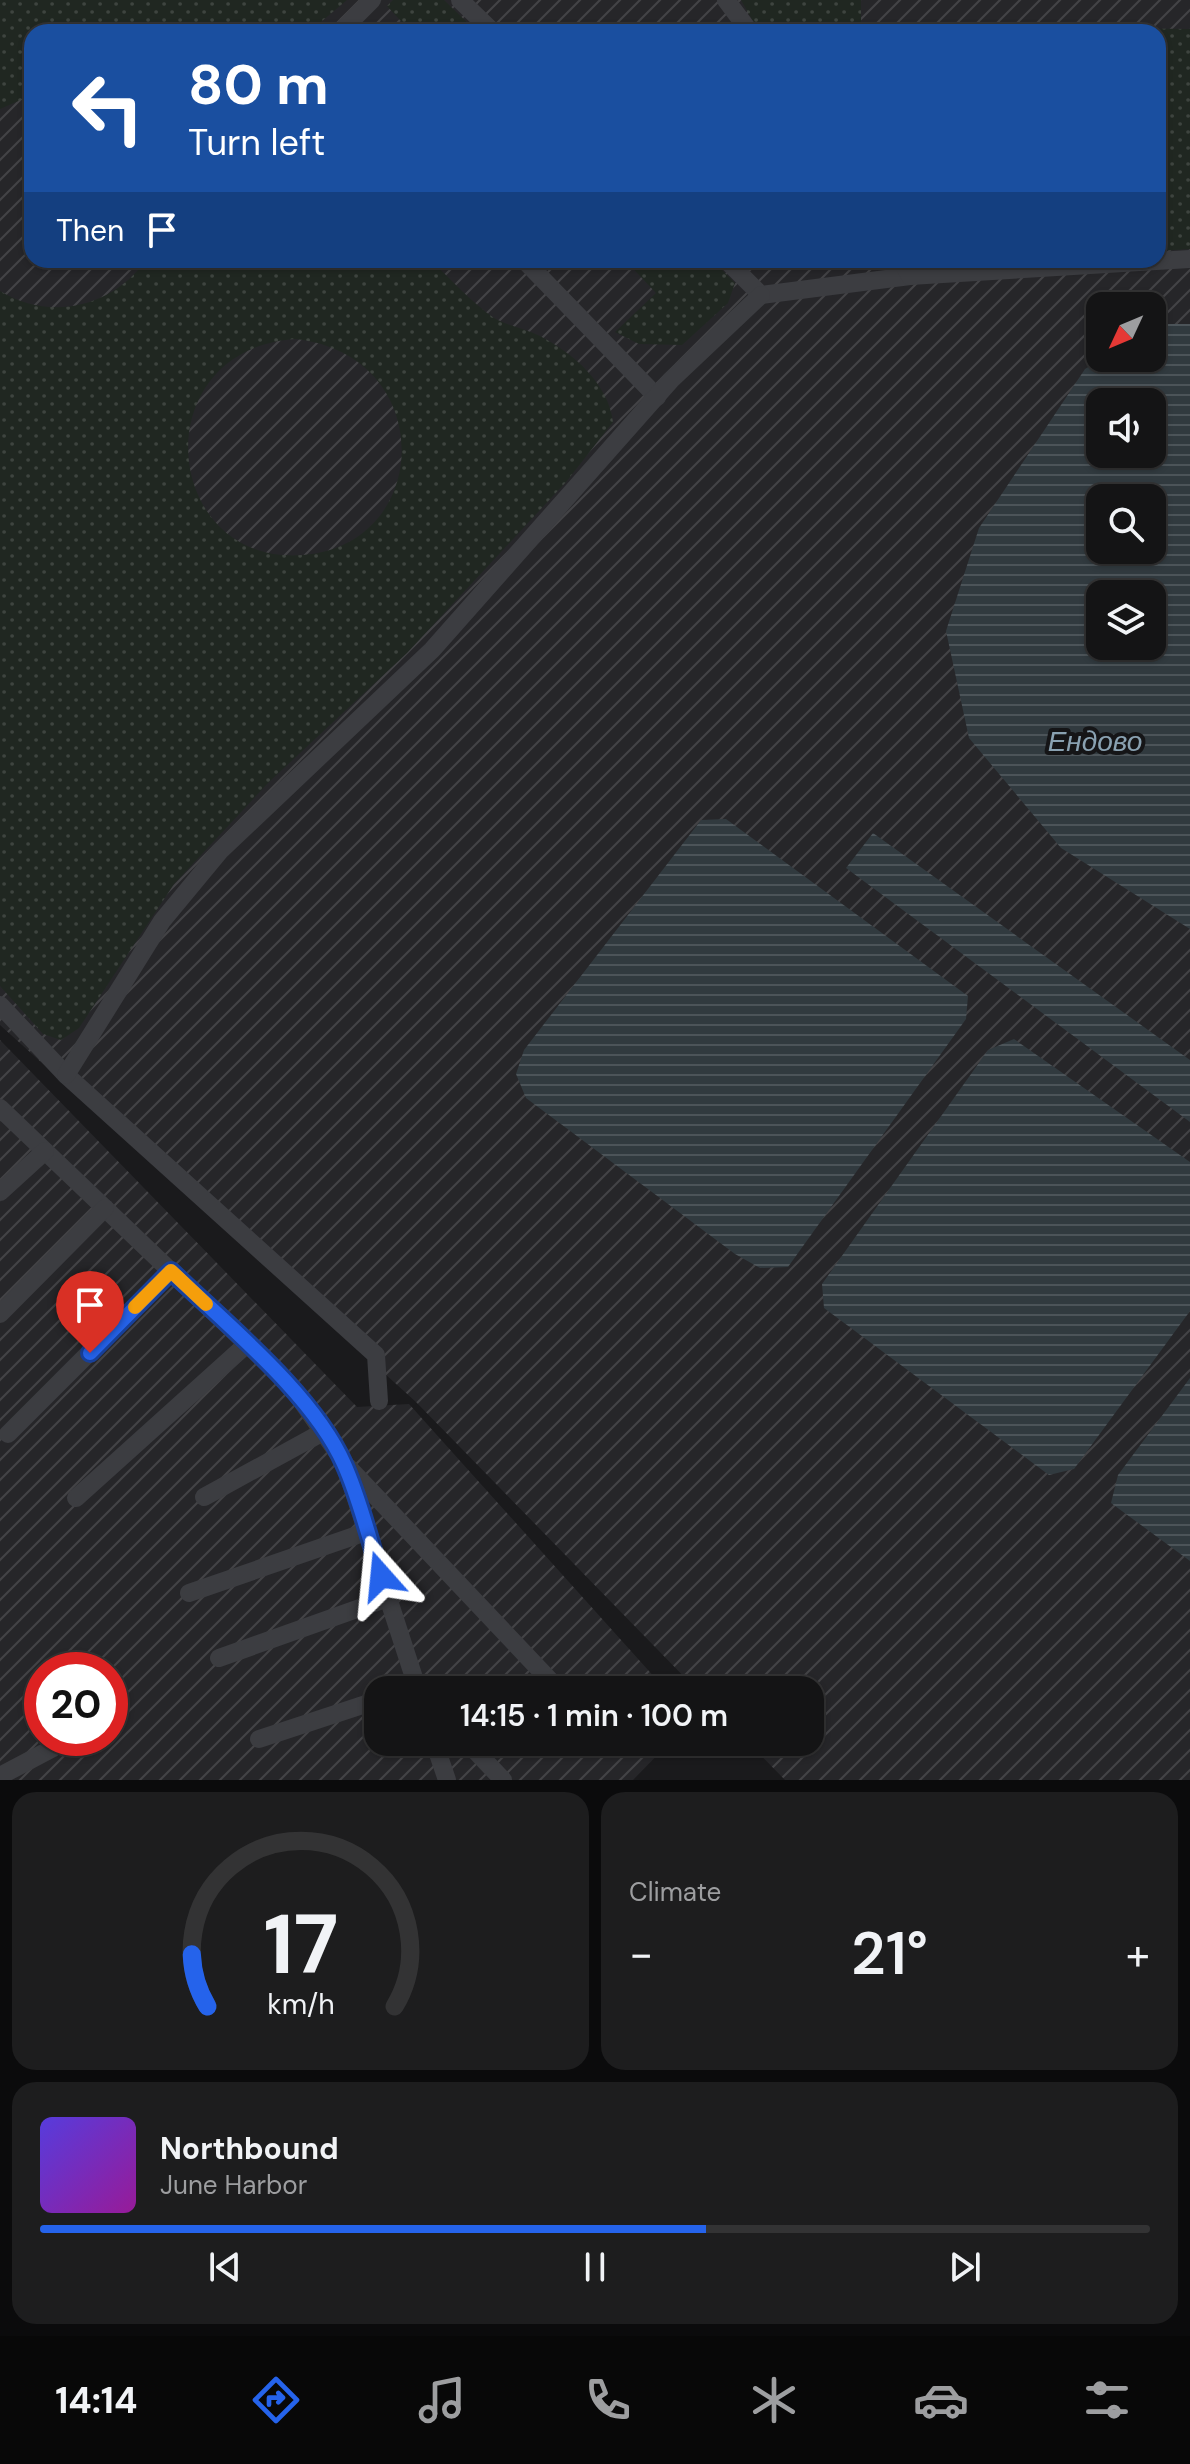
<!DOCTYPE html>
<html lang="en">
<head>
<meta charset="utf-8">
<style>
  body { margin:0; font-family:"DM Sans",sans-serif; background:#1d1d1e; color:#f1f3f6; height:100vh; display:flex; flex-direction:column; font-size:30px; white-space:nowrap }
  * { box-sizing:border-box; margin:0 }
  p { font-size:26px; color:#9d9ea0 }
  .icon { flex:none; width:44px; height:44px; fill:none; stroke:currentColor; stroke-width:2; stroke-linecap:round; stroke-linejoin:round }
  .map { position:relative; height:1780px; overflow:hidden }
  .sheet { display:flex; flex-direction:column; gap:12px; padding:12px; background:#0b0b0c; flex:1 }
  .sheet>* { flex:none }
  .top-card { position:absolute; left:24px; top:24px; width:1142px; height:244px; border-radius:24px; box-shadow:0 2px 6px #0004,0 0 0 2px #333334; background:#1a4fa0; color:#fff; overflow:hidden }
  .needle { width:52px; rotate:226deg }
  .fabs { position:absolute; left:1086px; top:292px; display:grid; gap:16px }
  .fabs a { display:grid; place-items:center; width:80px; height:80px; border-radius:16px; background:#141415; box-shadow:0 2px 6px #0004,0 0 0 2px #333334; font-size:40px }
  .speed { position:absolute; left:24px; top:1652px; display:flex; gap:16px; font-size:40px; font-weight:700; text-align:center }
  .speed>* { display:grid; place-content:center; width:104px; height:104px; border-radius:50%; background:#141415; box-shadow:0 2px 6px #0004,0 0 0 2px #333334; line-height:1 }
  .speed .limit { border:12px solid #d22; background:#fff; color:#111 }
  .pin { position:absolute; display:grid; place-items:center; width:68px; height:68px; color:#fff; margin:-82px -34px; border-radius:50% 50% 50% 0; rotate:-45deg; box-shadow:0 0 8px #0007 }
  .pin .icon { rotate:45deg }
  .me { position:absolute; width:88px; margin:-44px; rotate:342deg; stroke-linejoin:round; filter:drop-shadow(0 0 6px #0008) }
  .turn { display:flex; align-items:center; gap:28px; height:168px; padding:0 32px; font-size:36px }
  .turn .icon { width:104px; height:104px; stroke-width:2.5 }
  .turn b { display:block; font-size:56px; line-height:68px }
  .then { display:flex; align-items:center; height:76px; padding:0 32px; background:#0003; gap:16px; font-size:30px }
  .big { font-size:60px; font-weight:600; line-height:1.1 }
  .sheet .widget { flex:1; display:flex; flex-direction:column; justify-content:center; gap:12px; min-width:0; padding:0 28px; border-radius:24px; background:#1d1d1e }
  .sheet .dial { align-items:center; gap:0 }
  .dial svg { height:208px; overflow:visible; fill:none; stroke:#333334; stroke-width:7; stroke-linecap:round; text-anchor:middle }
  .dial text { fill:#f1f3f6; stroke:none }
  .song { display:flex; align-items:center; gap:24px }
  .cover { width:96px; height:96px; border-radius:12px; background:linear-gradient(135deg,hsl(250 70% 55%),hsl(300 70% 35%)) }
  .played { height:8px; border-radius:4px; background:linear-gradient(90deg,#2563eb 60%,#333334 60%) }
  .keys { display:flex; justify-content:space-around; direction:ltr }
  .heat { display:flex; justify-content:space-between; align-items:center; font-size:44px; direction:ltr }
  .sheet .tiles { flex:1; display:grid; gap:12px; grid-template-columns:1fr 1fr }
  .widget:last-child { grid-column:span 2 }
  .trip { position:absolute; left:364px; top:1676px; width:460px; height:80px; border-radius:24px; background:#141415; box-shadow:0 2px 6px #0004,0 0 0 2px #333334; font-weight:600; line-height:80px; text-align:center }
  .menu { display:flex; height:128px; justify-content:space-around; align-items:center; background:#080808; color:#9d9ea0 }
  .menu .icon { width:56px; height:56px }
  .menu .selected { color:#2563eb }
  .menu b { font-size:36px; color:#f1f3f6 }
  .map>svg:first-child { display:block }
</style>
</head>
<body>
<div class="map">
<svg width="1190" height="1780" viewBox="0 0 1190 1780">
  <defs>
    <pattern id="industrial-furrows" width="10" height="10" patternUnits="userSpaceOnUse" patternTransform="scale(2)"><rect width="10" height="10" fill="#262629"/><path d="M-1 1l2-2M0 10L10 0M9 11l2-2" fill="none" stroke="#434346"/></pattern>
    <pattern id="grass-dots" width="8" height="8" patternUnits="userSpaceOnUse" patternTransform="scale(2)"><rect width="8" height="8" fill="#202721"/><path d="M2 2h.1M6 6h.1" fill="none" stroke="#3e443f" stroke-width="1.8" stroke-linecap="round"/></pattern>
    <pattern id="water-rules" width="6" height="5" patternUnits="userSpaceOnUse" patternTransform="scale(2)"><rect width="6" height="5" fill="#313a3f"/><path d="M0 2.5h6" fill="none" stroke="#4c5459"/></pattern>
  </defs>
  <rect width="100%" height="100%" fill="#1a1a1c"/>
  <g fill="url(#industrial-furrows)" fill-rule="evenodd">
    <path d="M0 0H1190V1780H785L748 1742H810V1690H697L416 1402 0 1025ZM32 32H1158V260H32ZM1100 306H1152V358H1100ZM1100 402H1152V454H1100ZM1100 498H1152V550H1100ZM1100 594H1152V646H1100Z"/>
    <path d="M0 1040 357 1407 409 1404 666 1690H378V1742H670L633 1780H0ZM42 1670H110V1738H42Z"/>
  </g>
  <g fill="url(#grass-dots)" fill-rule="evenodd">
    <polygon points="0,0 347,0 309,32 32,32 32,95 0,109"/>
    <polygon points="393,0 444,0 477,32 411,32 387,6"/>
    <polygon points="741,0 861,0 861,25 1190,29 1190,249 1158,251 1158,32 759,32"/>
    <path d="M146 260H430C451 279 471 302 494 318 508 326 526 329 540 336 574 354 608 383 613 422L566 482 407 653 269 782 174 884 79 1028 61 1040 43 1034 0 986V291C50 322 113 307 146 260ZM295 339C438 354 434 545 303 555 161 566 142 350 295 339Z"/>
    <polygon points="625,260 712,260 735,283 728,303 682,345 639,344 615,332 656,293"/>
  </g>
  <g fill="url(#water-rules)" fill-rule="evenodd">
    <path d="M1156 324H1190V929L1061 848 969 738 946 631 979 528 1085 369 1103 358H1152V327ZM1100 402H1152V454H1100ZM1100 498H1152V550H1100ZM1100 594H1152V646H1100Z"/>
    <polygon points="726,819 968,996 966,1019 788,1267 760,1268 735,1254 526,1098 516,1074 524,1050 701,820"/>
    <polygon points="873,833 1190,1060 1190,1122 846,868"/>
    <polygon points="1014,1039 1190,1162 1190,1311 1074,1469 1049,1475 824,1308 822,1284 988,1050"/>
    <polygon points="1190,1378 1190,1561 1111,1503 1118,1475"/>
  </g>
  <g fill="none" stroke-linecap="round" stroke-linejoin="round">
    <g stroke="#3c3d41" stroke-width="18">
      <polyline points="460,0 493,32"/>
      <polyline points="726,0 750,32"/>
      <polyline points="340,32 372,0"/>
      <polyline points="524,260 657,397"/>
      <polyline points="726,260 761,295 910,276"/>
      <polyline points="901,260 910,276 1190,259"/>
      <polyline points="0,1005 66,1075 376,1355 379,1401"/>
      <polyline points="66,1075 162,921 220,851 432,650 671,380 761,295"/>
      <polyline points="0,1108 291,1386 344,1462 418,1690"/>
      <polyline points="0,1192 45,1151"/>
      <polyline points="0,1314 105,1208"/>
      <polyline points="8,1434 171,1271"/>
      <polyline points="348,1467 559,1690"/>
      <polyline points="204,1497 323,1432"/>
      <polyline points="76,1498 247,1344"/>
      <polyline points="189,1593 366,1532"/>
      <polyline points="219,1658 388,1598"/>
      <polyline points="259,1739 378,1700"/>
      <polyline points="434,1742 447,1780"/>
      <polyline points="467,1742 503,1780"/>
      <polyline points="0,1776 53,1748"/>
    </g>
  </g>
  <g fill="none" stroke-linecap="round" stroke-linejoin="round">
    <defs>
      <path id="route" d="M90 1353 171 1271C226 1324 314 1395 344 1464 360 1499 369 1539 381 1576"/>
    </defs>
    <use href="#route" stroke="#184099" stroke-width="20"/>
    <use href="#route" stroke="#2563eb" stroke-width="14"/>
    <polyline stroke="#f59e0b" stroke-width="14" points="135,1307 171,1271 206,1304"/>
  </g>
  <g text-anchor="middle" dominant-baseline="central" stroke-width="8" stroke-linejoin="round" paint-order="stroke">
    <g font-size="28" font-style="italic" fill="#89a1b1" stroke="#151517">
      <text x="1095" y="741">Ендово</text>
    </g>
  </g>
</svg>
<div class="fabs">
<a><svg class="needle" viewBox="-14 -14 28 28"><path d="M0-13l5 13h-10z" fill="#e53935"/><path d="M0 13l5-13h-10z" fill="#9d9ea0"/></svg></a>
<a><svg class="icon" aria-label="sound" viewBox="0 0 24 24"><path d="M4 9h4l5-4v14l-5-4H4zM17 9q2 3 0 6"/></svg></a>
<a><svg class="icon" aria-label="search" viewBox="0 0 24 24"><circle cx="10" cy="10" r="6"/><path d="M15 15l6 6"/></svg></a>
<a><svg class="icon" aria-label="layers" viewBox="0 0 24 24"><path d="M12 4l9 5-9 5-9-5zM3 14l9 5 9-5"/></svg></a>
</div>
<div class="speed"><div class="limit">20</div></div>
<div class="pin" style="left:90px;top:1353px;background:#d93025"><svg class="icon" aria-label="arrive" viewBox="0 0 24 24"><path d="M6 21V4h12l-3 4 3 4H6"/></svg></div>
<svg class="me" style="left:381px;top:1576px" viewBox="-20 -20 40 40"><path d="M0-17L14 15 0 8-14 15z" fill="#2563eb" stroke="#fff" stroke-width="4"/></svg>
<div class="trip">14:15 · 1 min · 100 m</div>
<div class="top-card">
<div class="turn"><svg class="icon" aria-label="left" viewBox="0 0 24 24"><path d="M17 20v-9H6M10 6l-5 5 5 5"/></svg><div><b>80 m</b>Turn left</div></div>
<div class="then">Then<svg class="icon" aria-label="arrive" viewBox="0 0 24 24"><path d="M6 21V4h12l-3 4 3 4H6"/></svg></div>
</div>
</div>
<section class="sheet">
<div class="tiles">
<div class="widget dial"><svg viewBox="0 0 100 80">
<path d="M14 69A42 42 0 1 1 86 69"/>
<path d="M14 69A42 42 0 0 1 8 49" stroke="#2563eb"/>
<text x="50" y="56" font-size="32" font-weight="700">17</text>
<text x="50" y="72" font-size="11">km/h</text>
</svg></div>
<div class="widget"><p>Climate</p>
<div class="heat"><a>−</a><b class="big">21°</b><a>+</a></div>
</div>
<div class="widget">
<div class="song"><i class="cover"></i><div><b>Northbound</b><p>June Harbor</p></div></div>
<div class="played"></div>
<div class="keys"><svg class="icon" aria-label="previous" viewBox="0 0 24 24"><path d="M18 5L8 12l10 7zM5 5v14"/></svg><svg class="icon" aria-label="pause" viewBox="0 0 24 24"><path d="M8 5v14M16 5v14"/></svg><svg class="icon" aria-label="next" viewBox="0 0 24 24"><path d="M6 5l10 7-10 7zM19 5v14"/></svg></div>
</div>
</div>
</section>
<nav class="menu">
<b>14:14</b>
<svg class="icon selected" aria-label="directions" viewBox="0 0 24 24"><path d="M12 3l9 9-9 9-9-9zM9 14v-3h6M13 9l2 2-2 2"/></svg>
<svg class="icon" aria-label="music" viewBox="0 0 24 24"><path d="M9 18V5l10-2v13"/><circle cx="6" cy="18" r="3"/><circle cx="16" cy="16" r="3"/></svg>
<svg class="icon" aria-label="phone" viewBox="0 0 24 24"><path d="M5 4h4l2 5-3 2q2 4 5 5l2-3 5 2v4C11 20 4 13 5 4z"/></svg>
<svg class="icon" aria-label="climate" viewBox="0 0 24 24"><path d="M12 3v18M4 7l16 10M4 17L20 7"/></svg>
<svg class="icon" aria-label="car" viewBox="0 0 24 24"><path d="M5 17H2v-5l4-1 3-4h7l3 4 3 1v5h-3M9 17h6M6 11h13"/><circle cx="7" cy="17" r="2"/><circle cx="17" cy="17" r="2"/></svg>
<svg class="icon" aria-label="filters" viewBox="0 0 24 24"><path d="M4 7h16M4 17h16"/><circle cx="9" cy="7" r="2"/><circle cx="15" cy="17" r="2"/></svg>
</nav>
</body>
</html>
